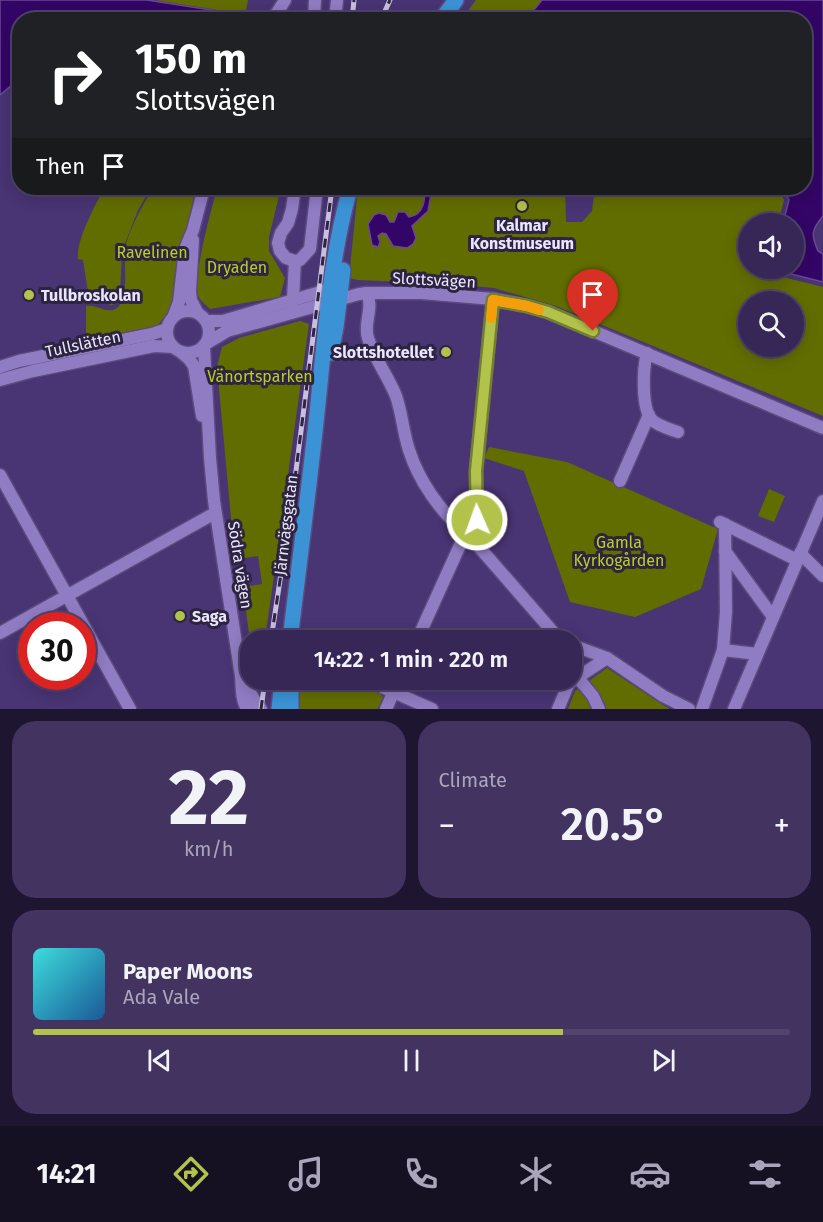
<!DOCTYPE html>
<html lang="en">
<head>
<meta charset="utf-8">
<style>
  body { margin:0; font-family:"Fira Sans",sans-serif; background:#423361; color:#f1f3f6; height:100vh; display:flex; flex-direction:column; font-size:22px; white-space:nowrap }
  * { box-sizing:border-box; margin:0 }
  p { font-size:20px; color:#aaa5ba }
  .icon { flex:none; width:33px; height:33px; fill:none; stroke:currentColor; stroke-width:2; stroke-linecap:round; stroke-linejoin:round }
  .map { position:relative; height:709px; overflow:hidden }
  .details { display:flex; flex-direction:column; gap:12px; padding:12px; background:#1e1530; flex:1 }
  .details>* { flex:none }
  .hud { position:absolute; left:12px; top:12px; width:800px; height:183px; border-radius:24px; box-shadow:0 3px 15px #0003,0 0 0 2px #51446d; background:#202124; color:#fff; overflow:hidden }
  .buttons { position:absolute; left:738px; top:213px; display:grid; gap:12px }
  .buttons a { display:grid; place-items:center; width:66px; height:66px; border-radius:50%; background:#372757; box-shadow:0 3px 15px #0003,0 0 0 2px #51446d; font-size:30px }
  .speed { position:absolute; left:18px; top:612px; display:flex; gap:12px; font-size:30px; font-weight:700; text-align:center }
  .speed>* { display:grid; place-content:center; width:78px; height:78px; border-radius:50%; background:#372757; box-shadow:0 3px 15px #0003,0 0 0 2px #51446d; line-height:1 }
  .speed .limit { border:9px solid #d22; background:#fff; color:#111 }
  .pin { position:absolute; display:grid; place-items:center; width:51px; height:51px; color:#fff; margin:-62px -26px; border-radius:50% 50% 50% 0; rotate:-45deg; box-shadow:0 0 6px #0007 }
  .pin .icon { rotate:45deg }
  .me { position:absolute; width:66px; margin:-33px; rotate:358deg; stroke-linejoin:round; filter:drop-shadow(0 0 4px #0008) }
  .turn { display:flex; align-items:center; gap:21px; height:126px; padding:0 24px; font-size:27px }
  .turn .icon { width:78px; height:78px; stroke-width:2.5 }
  .turn b { display:block; font-size:42px; line-height:51px }
  .then { display:flex; align-items:center; height:57px; padding:0 24px; background:#0003; gap:12px; font-size:22px }
  .big { font-size:45px; font-weight:600; line-height:1.1 }
  .details .widget { flex:1; display:flex; flex-direction:column; justify-content:center; gap:9px; min-width:0; padding:0 21px; border-radius:24px; background:#423361 }
  .details .dial { align-items:center; gap:0 }
  .dial b { font-size:78px; line-height:1 }
  .song { display:flex; align-items:center; gap:18px }
  .cover { width:72px; height:72px; border-radius:9px; background:linear-gradient(135deg,hsl(180 70% 55%),hsl(210 70% 35%)) }
  .played { height:6px; border-radius:3px; background:linear-gradient(90deg,#b3c24b 70%,#51446d 70%) }
  .keys { display:flex; justify-content:space-around; direction:ltr }
  .heat { display:flex; justify-content:space-between; align-items:center; font-size:33px; direction:ltr }
  .details .tiles { flex:1; display:grid; gap:12px; grid-template-columns:1fr 1fr }
  .widget:last-child { grid-column:span 2 }
  .trip { position:absolute; left:240px; top:630px; width:342px; height:60px; border-radius:24px; background:#372757; box-shadow:0 3px 15px #0003,0 0 0 2px #51446d; font-weight:600; line-height:60px; text-align:center }
  .tabs { display:flex; height:96px; justify-content:space-around; align-items:center; background:#161023; color:#aaa5ba }
  .tabs .icon { width:42px; height:42px }
  .tabs .selected { color:#b3c24b }
  .tabs b { font-size:27px; color:#f1f3f6 }
  .map>svg:first-child { display:block }
</style>
</head>
<body>
<div class="map">
<svg width="823" height="709" viewBox="0 0 823 709">
  <rect width="100%" height="100%" fill="#493474"/>
  <g fill="#626d00" fill-rule="evenodd">
    <polygon points="155,0 248,0 247,6 243,19 230,20 224,11"/>
    <polygon points="476,0 542,0 534,10 517,19 461,20"/>
    <path d="M104 188H151L138 210 122 251 120 294 115 304 111 305 89 298 83 260 78 259C76 240 95 206 104 188Z"/>
    <path d="M153 188H196L177 266 175 285V299L170 310 157 326 86 340V306C95 304 105 312 113 310 130 305 124 266 125 252 125 236 144 203 153 188Z"/>
    <path d="M217 188H281L269 237V251L285 278 280 297 210 309C206 305 199 300 198 295 192 279 212 208 217 188Z"/>
    <path d="M358 188H565L566 222H582L592 211 595 188H765L780 191 784 200 778 223 748 224V268L778 269 779 276 823 287V416L556 306 494 288 452 284 358 280 349 278ZM748 302H794V346H748Z"/>
    <polygon points="300,321 309,324 265,640 250,641 243,587 262,584 258,556 239,559 231,518 217,367 222,347 239,338"/>
    <polygon points="489,447 567,462 718,529 701,589 635,617 570,602 524,471 484,458"/>
    <polygon points="769,489 785,496 774,522 758,516"/>
    <polygon points="607,668 663,705 670,709 568,709 575,691"/>
    <polygon points="298,680 347,680 381,694 383,697 378,709 294,709"/>
  </g>
  <g fill="#330566" stroke="#6a4893" stroke-width="1.5">
    <polygon points="0,0 147,0 224,12 229,19 20,20 19,79 0,95"/>
    <path d="M542 0H823V216C811 230 811 235 818 251L823 254V282L783 272V269L794 268V224L783 223 789 200 783 188H804V20L517 19 534 10Z"/>
    <path d="M425 188H432L428 211 412 226 416 238 413 244 407 248 393 246 386 234 382 233 378 236 380 242 378 247 372 245 368 224 374 215 379 213 386 215 390 222H394L398 212H405L409 217C424 215 425 200 425 188Z"/>
  </g>
  <g fill="none" stroke-linecap="round" stroke-linejoin="round">
    <defs>
      <g id="minor">
        <polyline points="269,20 277,13 285,0"/>
        <polyline points="314,20 315,0"/>
        <polyline points="335,20 337,0"/>
        <polyline points="295,188 292,209 288,223 281,233 278,243 280,251 286,258 295,261 300,260 310,249 317,188"/>
        <polyline points="193,240 190,292 191,300 197,312"/>
        <path d="M367 293C374 308 363 324 368 338 374 358 388 376 396 396 402 413 403 432 409 450 418 479 441 514 466 532L560 640"/>
        <polyline points="291,308 293,298 295,261"/>
        <circle cx="188" cy="332" r="21"/>
        <polyline points="174,315 179,302 185,249 193,230 204,188"/>
        <polyline points="206,321 223,321 337,287"/>
        <polyline points="207,343 227,331 359,294 367,293 421,293 493,299 527,306 548,312 823,428"/>
        <path d="M204 347 210 458 214 501 241 676C242 687 241 699 247 709"/>
        <polyline points="182,353 189,359 194,366 202,416"/>
        <path d="M647 353C643 368 641 408 652 420 658 426 670 429 678 432"/>
        <polyline points="0,367 19,361 152,334 167,329"/>
        <polyline points="0,380 33,371 154,346 173,347"/>
        <polyline points="0,475 130,709"/>
        <polyline points="620,481 649,415"/>
        <polyline points="720,522 797,560"/>
        <polyline points="725,551 773,617"/>
        <polyline points="800,553 823,576"/>
        <polyline points="0,633 215,513"/>
        <polyline points="417,640 466,532 477,520 476,471 493,299"/>
        <polyline points="572,645 607,658 663,696 689,709"/>
        <polyline points="723,650 757,654"/>
        <polyline points="578,678 593,696 599,709"/>
        <polyline points="243,680 255,701 261,709"/>
        <polyline points="366,680 432,709"/>
        <polyline points="386,709 399,680"/>
        <polyline points="558,709 569,683 607,658"/>
        <polyline points="702,709 723,650 726,612 725,524"/>
        <polyline points="734,709 823,501"/>
      </g>
      <g id="major">
        <polyline points="441,20 456,0"/>
        <polyline points="331,353 336,327 343,270"/>
        <path d="M290 640C299 565 309 489 317 413 325 339 329 265 349 192"/>
        <polyline points="279,709 282,680"/>
        <polyline points="291,709 291,680"/>
      </g>
    </defs>
    <use href="#minor" stroke="#5d4a7e" stroke-width="15"/>
    <use href="#major" stroke="#5d4a7e" stroke-width="18"/>
    <use href="#minor" stroke="#907cc2" stroke-width="12"/>
    <use href="#major" stroke="#3b93d6" stroke-width="15"/>
    <defs>
      <g id="rail">
        <polyline points="352,20 354,0"/>
        <polyline points="381,20 390,0"/>
        <polyline points="271,640 293,494 332,188"/>
        <polyline points="261,709 265,680"/>
      </g>
    </defs>
    <use href="#rail" stroke="#c9c0e0" stroke-width="5"/>
    <use href="#rail" stroke="#2c2440" stroke-width="3" stroke-dasharray="9" stroke-linecap="butt"/>
  </g>
  <g fill="none" stroke-linecap="round" stroke-linejoin="round">
    <defs>
      <polyline id="route" points="477,520 476,471 493,300 527,306 548,312 593,331"/>
    </defs>
    <use href="#route" stroke="#747e31" stroke-width="15"/>
    <use href="#route" stroke="#b3c24b" stroke-width="10"/>
    <polyline stroke="#f59e0b" stroke-width="10" points="491,318 493,300 527,306 539,310"/>
  </g>
  <g fill="#b3c24b" stroke="#2c2440" stroke-width="2">
    <circle cx="522" cy="206" r="6"/>
    <circle cx="29" cy="295" r="6"/>
    <circle cx="446" cy="352" r="6"/>
    <circle cx="180" cy="616" r="6"/>
  </g>
  <g text-anchor="middle" dominant-baseline="central" stroke-width="6" stroke-linejoin="round" paint-order="stroke">
    <g font-size="16" font-weight="bold" fill="#eae4fc" stroke="#2c2440" text-anchor="start">
      <text x="522" y="225" text-anchor="middle">Kalmar<tspan x="522" dy="18">Konstmuseum</tspan></text>
      <text x="41" y="295">Tullbroskolan</text>
      <text x="434" y="352" text-anchor="end">Slottshotellet</text>
      <text x="192" y="616">Saga</text>
    </g>
    <g font-size="16" fill="#bbcd27" stroke="#2c2440">
      <text x="152" y="252">Ravelinen</text>
      <text x="237" y="267">Dryaden</text>
      <text x="260" y="376">Vänortsparken</text>
      <text x="619" y="542">Gamla<tspan x="619" dy="18">Kyrkogården</tspan></text>
    </g>
    <g font-size="16" fill="#eae4fc" stroke="#2c2440">
      <text transform="translate(434 280) rotate(3)">Slottsvägen</text>
      <text transform="translate(83 344) rotate(-12)">Tullslätten</text>
      <text transform="translate(286 525) rotate(-83)">Järnvägsgatan</text>
      <text transform="translate(240 565) rotate(81)">Södra vägen</text>
    </g>
  </g>
</svg>
<div class="buttons">
<a><svg class="icon" aria-label="sound" viewBox="0 0 24 24"><path d="M4 9h4l5-4v14l-5-4H4zM17 9q2 3 0 6"/></svg></a>
<a><svg class="icon" aria-label="search" viewBox="0 0 24 24"><circle cx="10" cy="10" r="6"/><path d="M15 15l6 6"/></svg></a>
</div>
<div class="speed"><div class="limit">30</div></div>
<div class="pin" style="left:593px;top:331px;background:#d93025"><svg class="icon" aria-label="arrive" viewBox="0 0 24 24"><path d="M6 21V4h12l-3 4 3 4H6"/></svg></div>
<svg class="me" style="left:477px;top:520px" viewBox="-20 -20 40 40"><circle r="17" fill="#b3c24b" stroke="#fff" stroke-width="3"/><path d="M0-11L8 9 0 5-8 9z" fill="#fff"/></svg>
<div class="trip">14:22 · 1 min · 220 m</div>
<div class="hud">
<div class="turn"><svg class="icon" aria-label="right" viewBox="0 0 24 24"><path d="M7 20v-9h11M14 6l5 5-5 5"/></svg><div><b>150 m</b>Slottsvägen</div></div>
<div class="then">Then<svg class="icon" aria-label="arrive" viewBox="0 0 24 24"><path d="M6 21V4h12l-3 4 3 4H6"/></svg></div>
</div>
</div>
<section class="details">
<div class="tiles">
<div class="widget dial"><b>22</b><p>km/h</p></div>
<div class="widget"><p>Climate</p>
<div class="heat"><a>−</a><b class="big">20.5°</b><a>+</a></div>
</div>
<div class="widget">
<div class="song"><i class="cover"></i><div><b>Paper Moons</b><p>Ada Vale</p></div></div>
<div class="played"></div>
<div class="keys"><svg class="icon" aria-label="previous" viewBox="0 0 24 24"><path d="M18 5L8 12l10 7zM5 5v14"/></svg><svg class="icon" aria-label="pause" viewBox="0 0 24 24"><path d="M8 5v14M16 5v14"/></svg><svg class="icon" aria-label="next" viewBox="0 0 24 24"><path d="M6 5l10 7-10 7zM19 5v14"/></svg></div>
</div>
</div>
</section>
<nav class="tabs">
<b>14:21</b>
<svg class="icon selected" aria-label="directions" viewBox="0 0 24 24"><path d="M12 3l9 9-9 9-9-9zM9 14v-3h6M13 9l2 2-2 2"/></svg>
<svg class="icon" aria-label="music" viewBox="0 0 24 24"><path d="M9 18V5l10-2v13"/><circle cx="6" cy="18" r="3"/><circle cx="16" cy="16" r="3"/></svg>
<svg class="icon" aria-label="phone" viewBox="0 0 24 24"><path d="M5 4h4l2 5-3 2q2 4 5 5l2-3 5 2v4C11 20 4 13 5 4z"/></svg>
<svg class="icon" aria-label="climate" viewBox="0 0 24 24"><path d="M12 3v18M4 7l16 10M4 17L20 7"/></svg>
<svg class="icon" aria-label="car" viewBox="0 0 24 24"><path d="M5 17H2v-5l4-1 3-4h7l3 4 3 1v5h-3M9 17h6M6 11h13"/><circle cx="7" cy="17" r="2"/><circle cx="17" cy="17" r="2"/></svg>
<svg class="icon" aria-label="filters" viewBox="0 0 24 24"><path d="M4 7h16M4 17h16"/><circle cx="9" cy="7" r="2"/><circle cx="15" cy="17" r="2"/></svg>
</nav>
</body>
</html>
